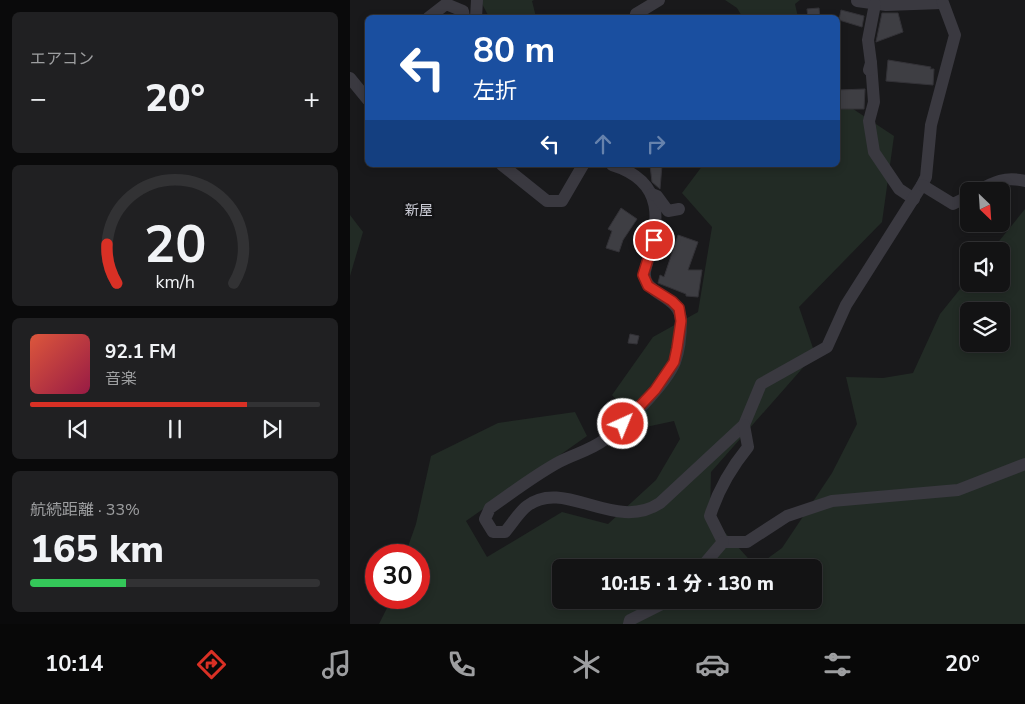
<!DOCTYPE html>
<html lang="ja">
<head>
<meta charset="utf-8">
<style>
  body { margin:0; font-family:"Nunito Sans","Noto Sans JP",sans-serif; background:#202022; color:#f1f3f6; height:100vh; display:flex; flex-direction:column; font-size:19px; white-space:nowrap }
  * { box-sizing:border-box; margin:0 }
  p { font-size:16px; color:#9d9ea0 }
  .icon { flex:none; width:28px; height:28px; fill:none; stroke:currentColor; stroke-width:2; stroke-linecap:round; stroke-linejoin:round }
  .map { position:relative; flex:1; overflow:hidden }
  .side { display:flex; flex-direction:column; gap:12px; padding:12px; background:#0a0a0b; width:350px }
  .side>* { flex:none }
  .guide { position:absolute; left:15px; top:15px; width:475px; height:152px; border-radius:8px; box-shadow:0 2px 8px #0003,0 0 0 1px #323234; background:#1a4fa0; color:#fff; overflow:hidden }
  .needle { width:32px; rotate:155deg }
  .buttons { position:absolute; left:610px; top:182px; display:grid; gap:10px }
  .buttons a { display:grid; place-items:center; width:50px; height:50px; border-radius:8px; background:#131314; box-shadow:0 2px 8px #0003,0 0 0 1px #323234; font-size:25px }
  .speed { position:absolute; left:15px; top:544px; display:flex; gap:10px; font-size:25px; font-weight:700; text-align:center }
  .speed>* { display:grid; place-content:center; width:65px; height:65px; border-radius:50%; background:#131314; box-shadow:0 2px 8px #0003,0 0 0 1px #323234; line-height:1 }
  .speed .limit { border:8px solid #d22; background:#fff; color:#111 }
  .pin { position:absolute; display:grid; place-items:center; width:42px; height:42px; color:#fff; margin:-21px; border:2px solid #fff; border-radius:50%; box-shadow:0 1px 5px #0007 }
  .me { position:absolute; width:55px; margin:-28px; rotate:44deg; stroke-linejoin:round; filter:drop-shadow(0 0 4px #0008) }
  .turn { display:flex; align-items:center; gap:18px; height:105px; padding:0 25px; font-size:22px }
  .turn .icon { width:65px; height:65px; stroke-width:2.5 }
  .turn b { display:block; font-size:35px; line-height:42px }
  .lanes { display:flex; align-items:center; height:48px; padding:0 25px; background:#0003; justify-content:center; gap:25px; direction:ltr }
  .lanes .off { opacity:.35 }
  .big { font-size:38px; font-weight:800; line-height:1.1 }
  .side .tile { flex:1; display:flex; flex-direction:column; justify-content:center; gap:8px; min-width:0; padding:0 18px; border-radius:8px; background:#202022 }
  .side .dial { align-items:center; gap:0 }
  .dial svg { height:130px; overflow:visible; fill:none; stroke:#323234; stroke-width:7; stroke-linecap:round; text-anchor:middle }
  .dial text { fill:#f1f3f6; stroke:none }
  .song { display:flex; align-items:center; gap:15px }
  .cover { width:60px; height:60px; border-radius:8px; background:linear-gradient(135deg,hsl(10 70% 55%),hsl(340 70% 35%)) }
  .played { height:5px; border-radius:2px; background:linear-gradient(90deg,#d93025 75%,#323234 75%) }
  .keys { display:flex; justify-content:space-around; direction:ltr }
  .heat { display:flex; justify-content:space-between; align-items:center; font-size:28px; direction:ltr }
  .charge { height:8px; border-radius:4px; background:linear-gradient(90deg,#34c759 33%,#323234 0) }
  .trip { position:absolute; left:202px; top:559px; width:270px; height:50px; border-radius:8px; background:#131314; box-shadow:0 2px 8px #0003,0 0 0 1px #323234; font-weight:800; line-height:50px; text-align:center }
  .tab-bar { display:flex; height:80px; justify-content:space-around; align-items:center; background:#080808; color:#9d9ea0 }
  .tab-bar .icon { width:35px; height:35px }
  .tab-bar .current { color:#d93025 }
  .tab-bar b { font-size:22px; color:#f1f3f6 }
  main { display:flex; flex:1; min-height:0 }
  .map>svg:first-child { display:block }
</style>
</head>
<body>
<main>
<section class="side">
<div class="tile"><p>エアコン</p>
<div class="heat"><a>−</a><b class="big">20°</b><a>+</a></div>
</div>
<div class="tile dial"><svg viewBox="0 0 100 80">
<path d="M14 69A42 42 0 1 1 86 69"/>
<path d="M14 69A42 42 0 0 1 8 45" stroke="#d93025"/>
<text x="50" y="56" font-size="32" font-weight="700">20</text>
<text x="50" y="72" font-size="11">km/h</text>
</svg></div>
<div class="tile">
<div class="song"><i class="cover"></i><div><b>92.1 FM</b><p>音楽</p></div></div>
<div class="played"></div>
<div class="keys"><svg class="icon" aria-label="previous" viewBox="0 0 24 24"><path d="M18 5L8 12l10 7zM5 5v14"/></svg><svg class="icon" aria-label="pause" viewBox="0 0 24 24"><path d="M8 5v14M16 5v14"/></svg><svg class="icon" aria-label="next" viewBox="0 0 24 24"><path d="M6 5l10 7-10 7zM19 5v14"/></svg></div>
</div>
<div class="tile"><p>航続距離 · 33%</p><b class="big">165 km</b><div class="charge"></div></div>
</section>
<div class="map">
<svg width="675" height="624" viewBox="0 0 675 624">
  <rect width="100%" height="100%" fill="#19191b"/>
  <g fill="#222b25" fill-rule="evenodd">
    <polygon points="130,0 184,0 182,1 186,17 139,17"/>
    <polygon points="375,0 450,0 445,4 448,17 393,18 387,8"/>
    <path d="M488 99 544 136 532 222 449 307 465 354 361 472 360 516 406 567 432 548 482 473 507 424 496 377 533 378 563 373 590 314 619 278V284H651V251H641L675 209V624H29L42 598H69V555H55L66 524 81 456 148 423 225 412 237 436 116 521 137 557 212 512 258 524 306 480 330 439 324 421 291 428 262 395 303 337 348 312 362 227 332 193 353 165H488ZM619 311H651V344H619ZM211 568H464V600H211Z"/>
    <polygon points="0,215 13,232 0,276"/>
  </g>
  <g fill="#3e3e43" stroke="#333237">
    <polygon points="469,8 470,18 458,18 457,9"/>
    <polygon points="491,10 514,16 512,27 489,20"/>
    <polygon points="532,13 548,13 553,32 526,42"/>
    <polygon points="538,60 581,67 580,69 584,69 583,85 536,81"/>
    <polygon points="515,89 514,109 489,109 488,90"/>
    <polygon points="300,165 312,165 310,189 302,182"/>
    <polygon points="271,208 287,219 273,240 269,252 256,248 262,231 258,229"/>
    <polygon points="328,235 348,242 338,270 352,270 348,297 336,296 336,294 308,283 310,275 314,277"/>
    <polygon points="280,334 289,336 287,344 278,343"/>
  </g>
  <g fill="none" stroke-linecap="round" stroke-linejoin="round">
    <g stroke="#3a3940" stroke-width="12">
      <polyline points="507,1 536,5 592,3"/>
      <polyline points="78,18 96,4 113,11 114,18"/>
      <polyline points="126,18 127,0"/>
      <polyline points="285,18 286,14 309,0"/>
      <polyline points="521,63 524,102 519,121 524,152 549,189 564,199"/>
      <polyline points="519,70 521,63 518,40 525,4"/>
      <polyline points="0,78 18,100"/>
      <polyline points="152,165 197,201 212,201 233,165"/>
      <path d="M262 165C317 182 309 222 296 267 287 296 330 292 331 321 331 333 329 351 325 362 316 384 274 427 254 440 241 450 224 454 209 462 185 475 163 492 140 508L135 519 143 532H155C162 524 169 512 177 506 214 477 265 533 310 503L394 425 411 384 477 347 496 305 572 185 576 177 581 125 605 35 592 0"/>
      <polyline points="572,185 603,204 619,196"/>
      <path d="M627 191C644 182 655 176 675 181"/>
      <polyline points="302,194 307,196 318,211 329,209"/>
      <polyline points="373,542 397,542 437,516 482,501 608,490 675,464"/>
      <path d="M373 542 360 516C368 490 381 468 398 447L394 425"/>
      <polyline points="351,568 373,542"/>
      <polyline points="279,624 280,620 320,600"/>
    </g>
  </g>
  <g fill="none" stroke-linecap="round" stroke-linejoin="round">
    <defs>
      <polyline id="route" points="273,424 305,390 324,362 327,348 331,321 329,308 322,301 298,286 293,275 304,240"/>
    </defs>
    <use href="#route" stroke="#8d1f18" stroke-width="12"/>
    <use href="#route" stroke="#d93025" stroke-width="9"/>
  </g>
  <g text-anchor="middle" dominant-baseline="central" stroke-width="5" stroke-linejoin="round" paint-order="stroke">
    <g font-size="14" fill="#cccdd7" stroke="#141416">
      <text x="69" y="210">新屋</text>
    </g>
  </g>
</svg>
<div class="buttons">
<a><svg class="needle" viewBox="-14 -14 28 28"><path d="M0-13l5 13h-10z" fill="#e53935"/><path d="M0 13l5-13h-10z" fill="#9d9ea0"/></svg></a>
<a><svg class="icon" aria-label="sound" viewBox="0 0 24 24"><path d="M4 9h4l5-4v14l-5-4H4zM17 9q2 3 0 6"/></svg></a>
<a><svg class="icon" aria-label="layers" viewBox="0 0 24 24"><path d="M12 4l9 5-9 5-9-5zM3 14l9 5 9-5"/></svg></a>
</div>
<div class="speed"><div class="limit">30</div></div>
<div class="pin" style="left:304px;top:240px;background:#d93025"><svg class="icon" aria-label="arrive" viewBox="0 0 24 24"><path d="M6 21V4h12l-3 4 3 4H6"/></svg></div>
<svg class="me" style="left:273px;top:424px" viewBox="-20 -20 40 40"><circle r="17" fill="#d93025" stroke="#fff" stroke-width="3"/><path d="M0-11L8 9 0 5-8 9z" fill="#fff"/></svg>
<div class="trip">10:15 · 1 分 · 130 m</div>
<div class="guide">
<div class="turn"><svg class="icon" aria-label="left" viewBox="0 0 24 24"><path d="M17 20v-9H6M10 6l-5 5 5 5"/></svg><div><b>80 m</b>左折</div></div>
<div class="lanes"><svg class="icon" aria-label="left" viewBox="0 0 24 24"><path d="M17 20v-9H6M10 6l-5 5 5 5"/></svg><svg class="icon off" aria-label="ahead" viewBox="0 0 24 24"><path d="M12 20V5M6 11l6-6 6 6"/></svg><svg class="icon off" aria-label="right" viewBox="0 0 24 24"><path d="M7 20v-9h11M14 6l5 5-5 5"/></svg></div>
</div>
</div>
</main>
<nav class="tab-bar">
<b>10:14</b>
<svg class="icon current" aria-label="directions" viewBox="0 0 24 24"><path d="M12 3l9 9-9 9-9-9zM9 14v-3h6M13 9l2 2-2 2"/></svg>
<svg class="icon" aria-label="music" viewBox="0 0 24 24"><path d="M9 18V5l10-2v13"/><circle cx="6" cy="18" r="3"/><circle cx="16" cy="16" r="3"/></svg>
<svg class="icon" aria-label="phone" viewBox="0 0 24 24"><path d="M5 4h4l2 5-3 2q2 4 5 5l2-3 5 2v4C11 20 4 13 5 4z"/></svg>
<svg class="icon" aria-label="climate" viewBox="0 0 24 24"><path d="M12 3v18M4 7l16 10M4 17L20 7"/></svg>
<svg class="icon" aria-label="car" viewBox="0 0 24 24"><path d="M5 17H2v-5l4-1 3-4h7l3 4 3 1v5h-3M9 17h6M6 11h13"/><circle cx="7" cy="17" r="2"/><circle cx="17" cy="17" r="2"/></svg>
<svg class="icon" aria-label="filters" viewBox="0 0 24 24"><path d="M4 7h16M4 17h16"/><circle cx="9" cy="7" r="2"/><circle cx="15" cy="17" r="2"/></svg>
<b>20°</b>
</nav>
</body>
</html>
